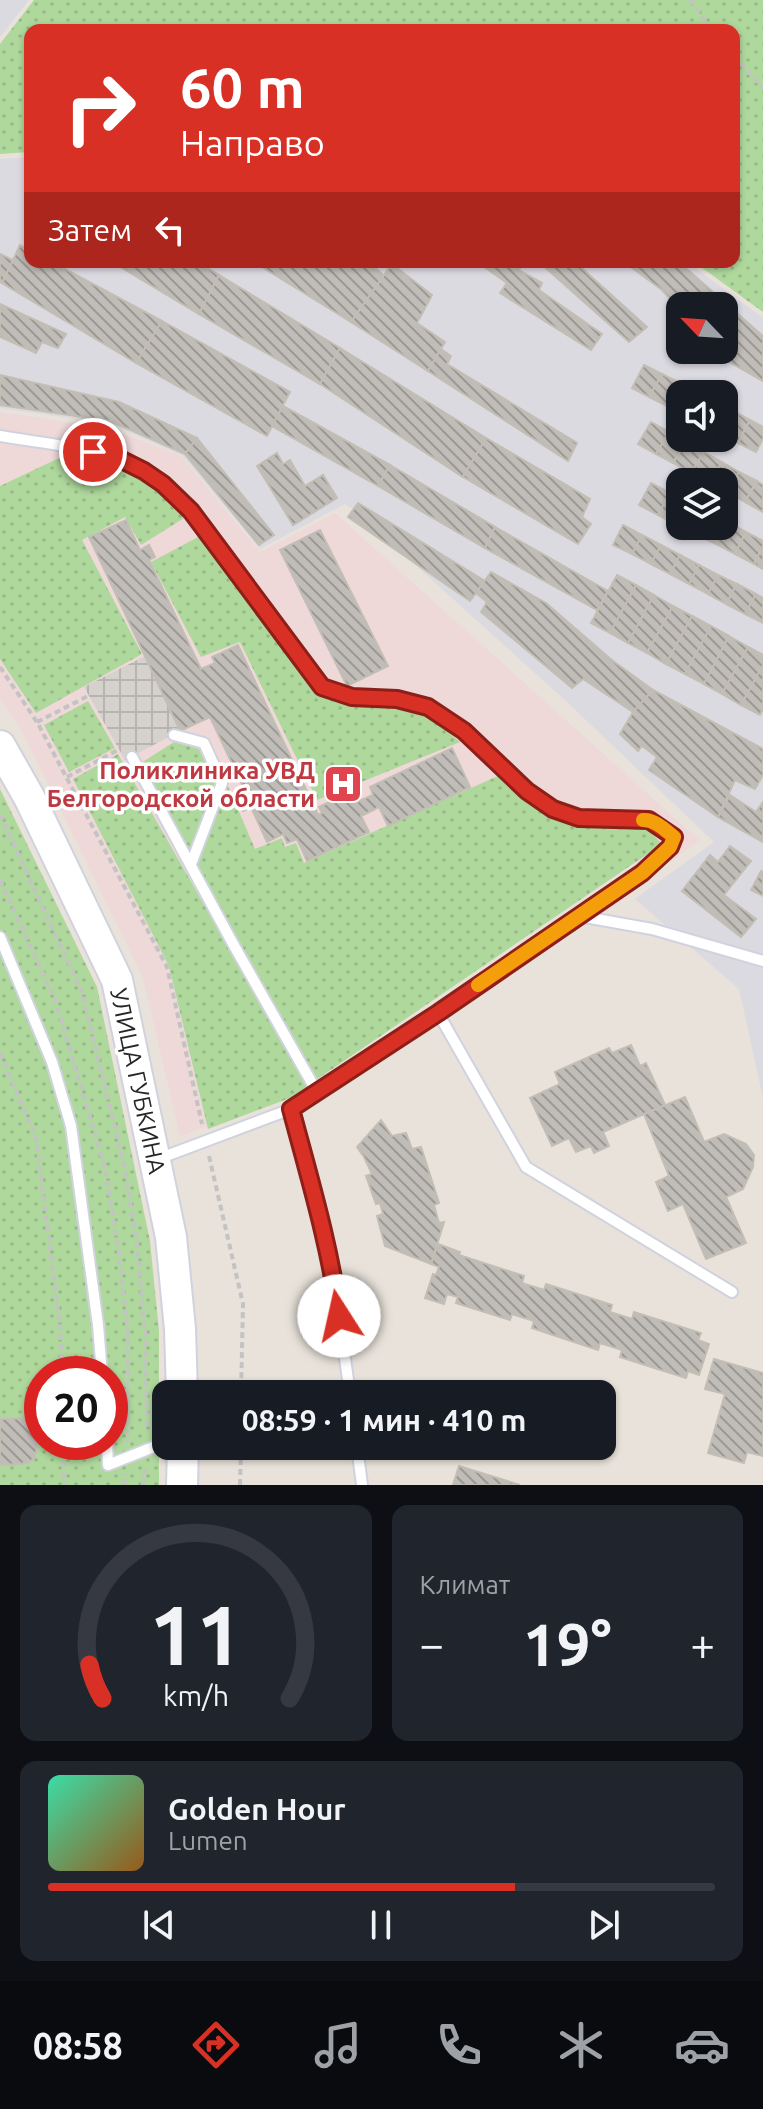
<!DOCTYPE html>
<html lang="ru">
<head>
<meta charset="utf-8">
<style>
  body { margin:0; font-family:Ubuntu,sans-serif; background:#20242c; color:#f1f3f6; height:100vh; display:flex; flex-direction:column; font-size:30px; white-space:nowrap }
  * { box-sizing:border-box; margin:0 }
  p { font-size:26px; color:#9ea1a6 }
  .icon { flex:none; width:44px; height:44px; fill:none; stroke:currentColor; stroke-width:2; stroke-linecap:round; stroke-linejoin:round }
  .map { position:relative; height:1485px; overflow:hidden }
  .side { display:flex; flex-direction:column; gap:20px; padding:20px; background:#0d0f14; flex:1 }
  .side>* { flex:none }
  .banner { position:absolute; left:24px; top:24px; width:716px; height:244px; border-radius:16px; box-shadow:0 2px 6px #0004; background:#d93025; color:#fff; overflow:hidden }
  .needle { width:52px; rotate:295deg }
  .buttons { position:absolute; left:666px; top:292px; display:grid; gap:16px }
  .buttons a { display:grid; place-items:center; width:72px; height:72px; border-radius:16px; background:#171b24; box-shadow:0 2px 6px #0004; font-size:40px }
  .speed { position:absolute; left:24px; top:1356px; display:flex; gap:16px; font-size:40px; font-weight:700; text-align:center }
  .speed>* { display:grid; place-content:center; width:104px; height:104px; border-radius:50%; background:#171b24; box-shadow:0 2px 6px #0004; line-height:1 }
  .speed .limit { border:12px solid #d22; background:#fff; color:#111 }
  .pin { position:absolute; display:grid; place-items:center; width:68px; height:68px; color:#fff; margin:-34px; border:4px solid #fff; border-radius:50%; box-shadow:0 2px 8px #0007 }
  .me { position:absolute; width:88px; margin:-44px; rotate:350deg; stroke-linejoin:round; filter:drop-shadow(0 0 6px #0008) }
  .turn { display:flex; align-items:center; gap:28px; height:168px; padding:0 24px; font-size:36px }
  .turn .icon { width:104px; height:104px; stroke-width:2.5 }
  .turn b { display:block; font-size:56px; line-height:68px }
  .then { display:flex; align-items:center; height:76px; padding:0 24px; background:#0003; gap:16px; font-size:30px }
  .big { font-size:60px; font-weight:700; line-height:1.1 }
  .side .tile { flex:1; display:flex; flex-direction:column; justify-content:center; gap:12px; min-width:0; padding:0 28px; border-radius:16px; background:#20242c }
  .side .dial { align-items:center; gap:0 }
  .dial svg { height:208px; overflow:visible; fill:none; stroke:#363941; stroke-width:7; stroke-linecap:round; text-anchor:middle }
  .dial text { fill:#f1f3f6; stroke:none }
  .song { display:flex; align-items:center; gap:24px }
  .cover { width:96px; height:96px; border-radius:12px; background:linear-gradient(135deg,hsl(160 70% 55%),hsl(30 70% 35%)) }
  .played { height:8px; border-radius:4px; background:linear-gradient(90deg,#d93025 70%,#363941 70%) }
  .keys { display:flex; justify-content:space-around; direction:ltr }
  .heat { display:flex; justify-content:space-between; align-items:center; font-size:44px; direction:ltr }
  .side .tiles { flex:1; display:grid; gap:20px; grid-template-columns:1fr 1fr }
  .tile:last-child { grid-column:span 2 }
  .trip { position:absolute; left:152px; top:1380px; width:464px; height:80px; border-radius:16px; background:#171b24; box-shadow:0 2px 6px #0004; font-weight:700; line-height:80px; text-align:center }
  .menu { display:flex; height:128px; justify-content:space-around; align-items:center; background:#090b0e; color:#9ea1a6 }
  .menu .icon { width:56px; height:56px }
  .menu .current { color:#d93025 }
  .menu b { font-size:36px; color:#f1f3f6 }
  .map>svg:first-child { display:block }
</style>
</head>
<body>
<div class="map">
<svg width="763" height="1485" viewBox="0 0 763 1485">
  <defs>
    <pattern id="green-dots" width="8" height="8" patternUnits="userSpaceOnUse" patternTransform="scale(2)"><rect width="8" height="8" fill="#afd89d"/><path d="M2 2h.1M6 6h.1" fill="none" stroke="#97b987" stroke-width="1.8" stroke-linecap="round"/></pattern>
    <pattern id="plaza-grid" width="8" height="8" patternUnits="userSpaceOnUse" patternTransform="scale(2)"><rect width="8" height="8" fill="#d5d1cc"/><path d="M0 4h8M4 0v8" fill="none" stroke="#b7b3af"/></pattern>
    <pattern id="building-back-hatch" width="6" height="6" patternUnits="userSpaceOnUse" patternTransform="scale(2)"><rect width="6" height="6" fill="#c0bcb7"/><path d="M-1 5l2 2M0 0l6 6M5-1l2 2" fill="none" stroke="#9c9995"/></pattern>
  </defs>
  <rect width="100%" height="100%" fill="#e8e2da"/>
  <g fill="#dcdae1" fill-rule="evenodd">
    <polygon points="0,0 29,0 0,37"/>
    <path d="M30 157V262H687L763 318V1098L739 989 635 899 714 842 567 702 358 513 345 504 260 549 183 456 111 424 0 408V159ZM680 306H724V350H680ZM680 394H724V438H680ZM680 482H724V526H680Z"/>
  </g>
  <polygon fill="#eed8d8" points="0,412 111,429 181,456 260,552 335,513 699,840 650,877 634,862 290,1096 180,1136 143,977 21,729 0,698"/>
  <g fill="url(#green-dots)" fill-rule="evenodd">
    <polygon points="34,0 763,0 763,312 694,262 734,262 734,30 30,30 30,152 0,154 0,44"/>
    <polygon points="74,451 121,464 142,475 189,515 141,545 125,517 82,540 142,654 36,713 0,659 0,486"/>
    <polygon points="202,535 317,692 350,704 398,707 429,716 460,742 317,800 240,642 201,657 151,562"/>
    <polygon points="88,701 115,748 69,772 44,725"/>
    <polygon points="174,742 199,749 216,785 190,852 141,763"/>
    <polygon points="118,754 308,1086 290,1098 208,1129 169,966 73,779"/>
    <polygon points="500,775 545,809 578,823 645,827 662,844 316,1080 234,937 195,864 227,784 255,849 282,838 285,847 296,843 304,863"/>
    <path d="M0 789 97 987 150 1241 159 1331V1485H0ZM42 1374H110V1442H42Z"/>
  </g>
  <polygon fill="url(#plaza-grid)" points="145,656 180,731 125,760 84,687"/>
  <g fill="url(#building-back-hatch)" stroke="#c3beb4" stroke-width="2">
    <polygon points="20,245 30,251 30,262 52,262 162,321 136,363 2,283"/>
    <polygon points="0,254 13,260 2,283 0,282"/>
    <polygon points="112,262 197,262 219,275 199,314"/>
    <polygon points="254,262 369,262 384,276 351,322"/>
    <polygon points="477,262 518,262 522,264 519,270 542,283 539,290 602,334 591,350 500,293 507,283"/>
    <polygon points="539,262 575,262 647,327 629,342"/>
    <polygon points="624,262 679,262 763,336 763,381 722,358 715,350 724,350 724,306 680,306 680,310 662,290"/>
    <polygon points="392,264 432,295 417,323 445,342 428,371 351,322"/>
    <polygon points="219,275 340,348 320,384 199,314"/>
    <polygon points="0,304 66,334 58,348 42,342 36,353 0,337"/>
    <polygon points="162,321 290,392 267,436 136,363"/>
    <polygon points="340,348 486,438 463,477 320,384"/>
    <polygon points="441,349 451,356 447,364 577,443 568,461 428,371"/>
    <polygon points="644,365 662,374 649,397 632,388"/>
    <polygon points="662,374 680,383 667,406 649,397"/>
    <polygon points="0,375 119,402 197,438 185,454 110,421 0,405"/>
    <polygon points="680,383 697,393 680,394 680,413 667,406"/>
    <polygon points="283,406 390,465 378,486 272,426"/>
    <polygon points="733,411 750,420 738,443 724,436 724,427"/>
    <polygon points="750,420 763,427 763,439 756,452 738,443"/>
    <polygon points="651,422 669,432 656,454 638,444"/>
    <polygon points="669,432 686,442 673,463 656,454"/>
    <polygon points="197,438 274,535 259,545 185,454"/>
    <polygon points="486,438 590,499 582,517 591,524 578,544 463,477"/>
    <polygon points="686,442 704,452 691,473 673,463"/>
    <polygon points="704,452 722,462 710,482 691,473"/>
    <polygon points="277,453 283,464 290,460 305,486 323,475 337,498 293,525 257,466"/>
    <polygon points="722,462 739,472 727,492 724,491 724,482 710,482"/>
    <polygon points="390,465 495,527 485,548 378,486"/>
    <polygon points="739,472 757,481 745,502 727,492"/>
    <polygon points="757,481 763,485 763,512 745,502"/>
    <polygon points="651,483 670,493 658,515 639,505"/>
    <polygon points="670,493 680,498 680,520 677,525 658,515"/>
    <polygon points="358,503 485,581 470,601 348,517"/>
    <polygon points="126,520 140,550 149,545 155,557 149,560 201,669 215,663 212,657 238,645 318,815 322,813 319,807 350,792 355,803 373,795 370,787 452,748 470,787 388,826 379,807 361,816 369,832 307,861 297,839 287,843 283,834 267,842 251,807 243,811 237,797 246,793 210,717 180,731 89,537"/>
    <polygon points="724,521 727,522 716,544 697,535 701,526 724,526"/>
    <polygon points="727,522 746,532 735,554 716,544"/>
    <polygon points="623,525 642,535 632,554 613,545"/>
    <polygon points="495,527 608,591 597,610 485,548"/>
    <polygon points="320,530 388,666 347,686 280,550"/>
    <polygon points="746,532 763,541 763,546 754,564 735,554"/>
    <polygon points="642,535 661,545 651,564 632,554"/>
    <polygon points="661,545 680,555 670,574 651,564"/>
    <polygon points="763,546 763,569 754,564"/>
    <polygon points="680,555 699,565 689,584 670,574"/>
    <polygon points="699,565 718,575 708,594 689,584"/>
    <polygon points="491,572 546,603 613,661 653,690 633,712 583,679 572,688 481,612 487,602 476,593"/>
    <polygon points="617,575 636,585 610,633 591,623"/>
    <polygon points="718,575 737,584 726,604 708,594"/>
    <polygon points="737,584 756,594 745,614 726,604"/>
    <polygon points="636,585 654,595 628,643 610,633"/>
    <polygon points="756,594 763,598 763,623 745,614"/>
    <polygon points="654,595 673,606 647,653 628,643"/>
    <polygon points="673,606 692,616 666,664 647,653"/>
    <polygon points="692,616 711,626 685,674 666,664"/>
    <polygon points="711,626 729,636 704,684 685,674"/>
    <polygon points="729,636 748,647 722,694 704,684"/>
    <polygon points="748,647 763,655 763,665 741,705 722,694"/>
    <polygon points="763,665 763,709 760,715 741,705"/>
    <polygon points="653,690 763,749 763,775 755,789 735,780 718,817 649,770 657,757 642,746 638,751 620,734 633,712"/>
    <polygon points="730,795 756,812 763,802 763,842 718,817"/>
    <polygon points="730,846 751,861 724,895 756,919 741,937 682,891 710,855 718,862"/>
    <polygon points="761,871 763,872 763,896 751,890"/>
    <polygon points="631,1045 640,1066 646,1063 665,1105 603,1132 609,1146 594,1153 591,1146 576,1152 569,1138 552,1146 530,1098 560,1084 555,1072 609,1048 612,1053"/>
    <polygon points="685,1097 704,1142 724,1134 746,1144 754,1155 753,1167 743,1189 726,1197 746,1243 706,1259 683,1204 668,1211 656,1182 669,1176 644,1114"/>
    <polygon points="381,1120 392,1136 406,1133 412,1149 421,1147 439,1203 434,1205 439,1223 444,1222 431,1264 385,1246 377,1216 383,1214 380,1203 376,1204 366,1176 372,1174 364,1157 357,1147"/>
    <polygon points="438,1244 460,1252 459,1255 524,1276 522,1283 544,1290 546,1284 612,1305 610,1312 632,1319 634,1312 701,1333 698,1340 709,1344 699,1375 688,1371 686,1378 620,1357 622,1350 600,1343 598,1350 532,1328 534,1321 512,1314 510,1320 456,1303 458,1297 447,1294 444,1304 425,1298 433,1274 436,1275 439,1267 431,1264"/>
    <polygon points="714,1359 763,1373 763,1456 747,1452 744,1463 708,1453 725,1394 705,1389"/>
    <polygon points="37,1418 37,1447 35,1457 31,1461 21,1464 0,1465 0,1419"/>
    <polygon points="459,1466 520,1485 453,1485"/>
  </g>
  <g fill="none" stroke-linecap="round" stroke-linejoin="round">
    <defs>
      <g id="lane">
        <path d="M0 436C40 443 82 446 120 460 183 483 218 548 255 599 277 629 299 658 322 687L352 697 397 699 428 707 464 731 527 791 553 809 579 818 649 820 662 827 674 837C661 867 606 897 579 916"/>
        <polyline points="174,735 204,743 222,783 191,864"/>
        <polyline points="132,757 232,942 317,1092"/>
        <polyline points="0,937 52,1062 71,1126 98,1325 102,1374"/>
        <polyline points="438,1013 526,1167 732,1292"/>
        <polyline points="291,1109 314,1194 336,1294 350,1394"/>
        <polyline points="158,1159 291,1109 438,1013 579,916 652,929 763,961"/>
        <polyline points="107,1442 108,1465 166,1442"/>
        <polyline points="357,1446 362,1485"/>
      </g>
      <g id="secondary">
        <polyline points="0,746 29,797 117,980 171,1237 180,1329 182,1394"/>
        <polyline points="182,1485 183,1446"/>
      </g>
    </defs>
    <use href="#lane" stroke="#d0d2de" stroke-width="14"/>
    <use href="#secondary" stroke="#d0d2de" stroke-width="34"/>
    <g stroke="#c3c3c3" stroke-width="4" stroke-dasharray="6 4" stroke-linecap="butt">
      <polyline points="690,0 712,30"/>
      <polyline points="734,56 763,88"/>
      <polyline points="0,667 37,722 167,967 202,1124"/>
      <polyline points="37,722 88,696"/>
      <polyline points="67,777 118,750"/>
      <polyline points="0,815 82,992 124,1165 137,1244 145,1331 147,1432"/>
      <polyline points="0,880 55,999 105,1168 118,1246 128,1333 128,1441"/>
      <polyline points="0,1053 36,1138 60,1327 62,1374"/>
      <polyline points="209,1156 243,1304 241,1394"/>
      <polyline points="62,1442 65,1485"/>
      <polyline points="124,1485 126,1474"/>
      <polyline points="143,1485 145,1469"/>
      <polyline points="240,1485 241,1446"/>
    </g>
    <use href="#lane" stroke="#fff" stroke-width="10"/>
    <use href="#secondary" stroke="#fff" stroke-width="30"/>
  </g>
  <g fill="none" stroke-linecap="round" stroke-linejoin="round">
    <defs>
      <path id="route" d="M93 452 122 460 144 471 163 484 191 511 322 687 352 697 397 699 428 707 464 731 527 791 553 809 579 818 649 820 674 837 670 847 642 873 438 1013 291 1109C309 1177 330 1246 339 1316"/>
    </defs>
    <use href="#route" stroke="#8d1f18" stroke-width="20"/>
    <use href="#route" stroke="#d93025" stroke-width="14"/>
    <path stroke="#f59e0b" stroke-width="14" d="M478 985 642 873 670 847 674 837C665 830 656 820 643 820"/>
  </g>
  <defs>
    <symbol id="hospital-square" viewBox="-11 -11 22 22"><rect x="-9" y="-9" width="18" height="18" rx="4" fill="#e0444e" stroke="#fff"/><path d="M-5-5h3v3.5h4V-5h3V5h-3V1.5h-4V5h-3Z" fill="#fff"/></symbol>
  </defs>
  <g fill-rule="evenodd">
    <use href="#hospital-square" x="321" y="762" width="44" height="44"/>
  </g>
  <g text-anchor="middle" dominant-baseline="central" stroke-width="7" stroke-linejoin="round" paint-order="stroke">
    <g font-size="24" font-weight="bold" fill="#be3a42" stroke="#fff" text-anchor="end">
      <text x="315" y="770">Поликлиника УВД<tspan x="315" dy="28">Белгородской области</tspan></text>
    </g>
    <g font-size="24" fill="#272727" stroke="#fff">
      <text transform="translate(138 1081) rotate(78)">УЛИЦА ГУБКИНА</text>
    </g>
  </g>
</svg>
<div class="buttons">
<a><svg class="needle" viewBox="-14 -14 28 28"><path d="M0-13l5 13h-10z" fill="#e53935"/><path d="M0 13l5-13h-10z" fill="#9ea1a6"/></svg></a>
<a><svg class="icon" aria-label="sound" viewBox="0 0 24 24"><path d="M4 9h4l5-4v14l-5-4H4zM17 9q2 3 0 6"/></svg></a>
<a><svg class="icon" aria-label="layers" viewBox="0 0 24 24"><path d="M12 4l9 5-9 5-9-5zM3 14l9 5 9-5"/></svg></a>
</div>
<div class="speed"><div class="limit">20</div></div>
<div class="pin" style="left:93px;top:452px;background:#d93025"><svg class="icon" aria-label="arrive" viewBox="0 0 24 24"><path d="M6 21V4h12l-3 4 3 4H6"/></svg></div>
<svg class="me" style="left:339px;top:1316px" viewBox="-20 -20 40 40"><circle r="19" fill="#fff"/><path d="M0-13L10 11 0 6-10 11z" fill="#d93025"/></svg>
<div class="trip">08:59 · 1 мин · 410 m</div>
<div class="banner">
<div class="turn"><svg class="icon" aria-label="right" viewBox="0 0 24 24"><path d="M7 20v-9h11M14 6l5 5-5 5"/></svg><div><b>60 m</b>Направо</div></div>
<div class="then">Затем<svg class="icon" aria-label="left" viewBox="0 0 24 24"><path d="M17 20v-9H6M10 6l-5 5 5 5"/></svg></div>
</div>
</div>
<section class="side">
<div class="tiles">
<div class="tile dial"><svg viewBox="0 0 100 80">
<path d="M14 69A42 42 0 1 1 86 69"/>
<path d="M14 69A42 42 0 0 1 9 56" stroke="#d93025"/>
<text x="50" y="56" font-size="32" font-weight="700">11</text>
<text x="50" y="72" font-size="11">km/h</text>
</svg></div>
<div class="tile"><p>Климат</p>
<div class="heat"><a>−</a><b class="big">19°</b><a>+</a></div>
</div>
<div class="tile">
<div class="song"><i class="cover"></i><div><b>Golden Hour</b><p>Lumen</p></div></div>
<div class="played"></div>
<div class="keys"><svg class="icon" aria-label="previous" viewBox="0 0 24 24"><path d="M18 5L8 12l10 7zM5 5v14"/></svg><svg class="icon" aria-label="pause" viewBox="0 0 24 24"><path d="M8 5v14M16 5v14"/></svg><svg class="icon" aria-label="next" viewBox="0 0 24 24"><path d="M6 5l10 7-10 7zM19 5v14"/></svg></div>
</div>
</div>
</section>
<nav class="menu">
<b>08:58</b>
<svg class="icon current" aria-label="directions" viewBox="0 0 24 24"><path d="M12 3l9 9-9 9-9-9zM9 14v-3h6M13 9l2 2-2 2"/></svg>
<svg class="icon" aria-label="music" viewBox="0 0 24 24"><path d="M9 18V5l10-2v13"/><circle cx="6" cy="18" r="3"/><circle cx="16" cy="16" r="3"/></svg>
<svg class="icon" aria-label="phone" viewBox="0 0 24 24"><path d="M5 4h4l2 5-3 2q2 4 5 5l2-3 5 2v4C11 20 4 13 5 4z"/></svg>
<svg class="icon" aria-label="climate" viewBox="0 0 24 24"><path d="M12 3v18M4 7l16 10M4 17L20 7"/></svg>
<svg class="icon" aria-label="car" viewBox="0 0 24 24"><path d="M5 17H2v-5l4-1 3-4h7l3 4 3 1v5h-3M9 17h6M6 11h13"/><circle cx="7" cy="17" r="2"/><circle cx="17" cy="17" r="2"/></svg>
</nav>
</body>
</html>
